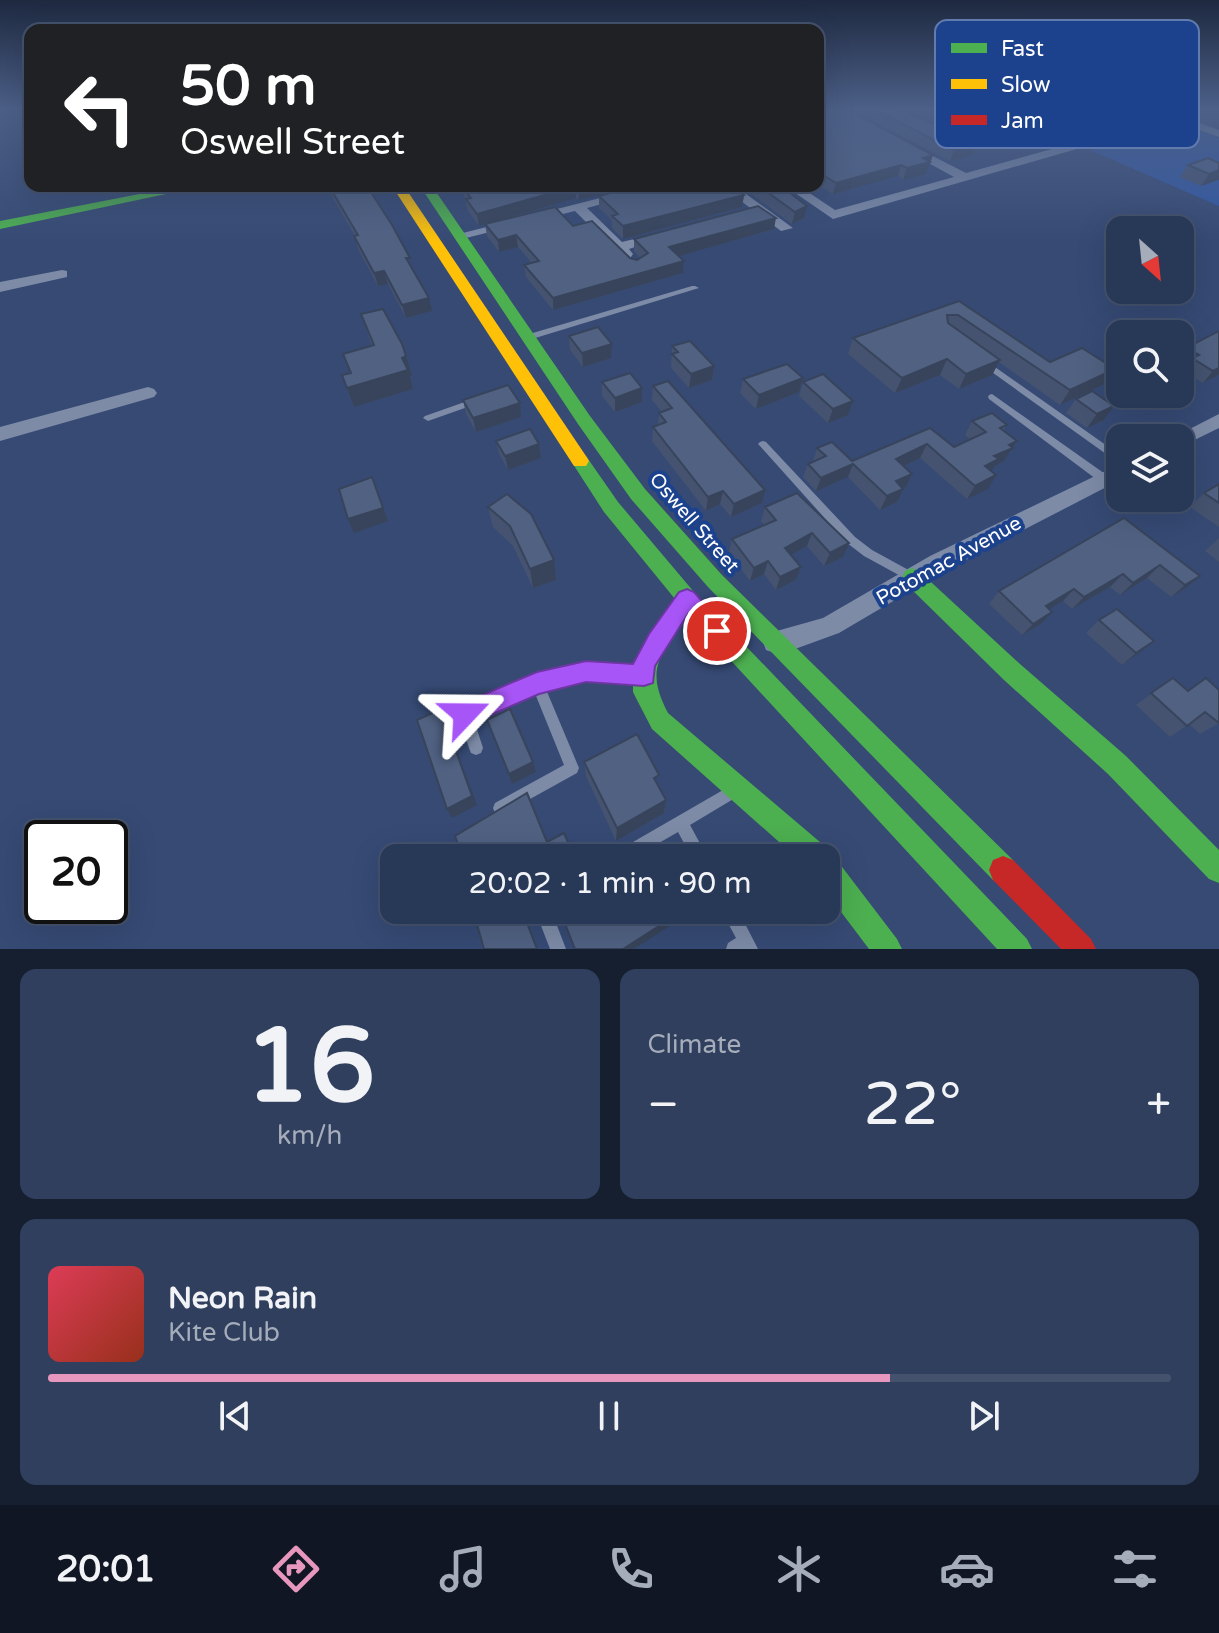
<!DOCTYPE html>
<html lang="en">
<head>
<meta charset="utf-8">
<style>
  body { margin:0; font-family:"Varela Round",sans-serif; background:#303f5d; color:#f1f3f6; height:100vh; display:flex; flex-direction:column; font-size:30px; white-space:nowrap }
  * { box-sizing:border-box; margin:0 }
  p { font-size:26px; color:#a5acba }
  .icon { flex:none; width:44px; height:44px; fill:none; stroke:currentColor; stroke-width:2; stroke-linecap:round; stroke-linejoin:round }
  .map { position:relative; height:949px; overflow:hidden }
  .sheet { display:flex; flex-direction:column; gap:20px; padding:20px; background:#161f30; flex:1 }
  .sheet>* { flex:none }
  .hud { position:absolute; left:24px; top:24px; width:800px; height:168px; border-radius:16px; box-shadow:0 8px 32px #0002,0 0 0 2px #44526d; background:#202124; color:#fff; overflow:hidden }
  .needle { width:52px; rotate:153deg }
  .fabs { position:absolute; left:1106px; top:216px; display:grid; gap:16px }
  .fabs a { display:grid; place-items:center; width:88px; height:88px; border-radius:16px; background:#283857; box-shadow:0 8px 32px #0002,0 0 0 2px #44526d; font-size:40px }
  .speed { position:absolute; left:24px; top:820px; display:flex; gap:16px; font-size:40px; font-weight:700; text-align:center }
  .speed>* { display:grid; place-content:center; width:104px; height:104px; border-radius:50%; background:#283857; box-shadow:0 8px 32px #0002,0 0 0 2px #44526d; line-height:1 }
  .speed .limit { border:4px solid #111; border-radius:12px; background:#fff; color:#111 }
  .pin { position:absolute; display:grid; place-items:center; width:68px; height:68px; color:#fff; margin:-34px; border:4px solid #fff; border-radius:50%; box-shadow:0 2px 8px #0007 }
  .me { position:absolute; width:88px; margin:-44px; rotate:67deg; stroke-linejoin:round; filter:drop-shadow(0 0 6px #0008) }
  .turn { display:flex; align-items:center; gap:28px; height:168px; padding:0 24px; font-size:36px }
  .turn .icon { width:104px; height:104px; stroke-width:2.5 }
  .turn b { display:block; font-size:56px; line-height:68px }
  .big { font-size:60px; font-weight:600; line-height:1.1 }
  .sheet .tile { flex:1; display:flex; flex-direction:column; justify-content:center; gap:12px; min-width:0; padding:0 28px; border-radius:16px; background:#303f5d }
  .sheet .dial { align-items:center; gap:0 }
  .dial b { font-size:104px; line-height:1 }
  .song { display:flex; align-items:center; gap:24px }
  .cover { width:96px; height:96px; border-radius:12px; background:linear-gradient(135deg,hsl(350 70% 55%),hsl(10 70% 35%)) }
  .played { height:8px; border-radius:4px; background:linear-gradient(90deg,#e797bd 75%,#44526d 75%) }
  .keys { display:flex; justify-content:space-around; direction:ltr }
  .heat { display:flex; justify-content:space-between; align-items:center; font-size:44px; direction:ltr }
  .sheet .tiles { flex:1; display:grid; gap:20px; grid-template-columns:1fr 1fr }
  .tile:last-child { grid-column:span 2 }
  .trip { position:absolute; left:380px; top:844px; width:460px; height:80px; border-radius:16px; background:#283857; box-shadow:0 8px 32px #0002,0 0 0 2px #44526d; font-weight:600; line-height:80px; text-align:center }
  .dock { display:flex; height:128px; justify-content:space-around; align-items:center; background:#101623; color:#a5acba }
  .dock .icon { width:56px; height:56px }
  .dock .active { color:#e797bd }
  .dock b { font-size:36px; color:#f1f3f6 }
  .map>svg:first-child { display:block }
</style>
</head>
<body>
<div class="map">
<svg width="1219" height="949" viewBox="0 0 1219 949">
  <rect width="100%" height="100%" fill="#364a74"/>
  <polygon fill="#3158a4" points="1173,125 1192,127 1219,138 1219,206 1090,150"/>
  <g fill="none" stroke-linecap="round" stroke-linejoin="round">
    <g fill="#7d8ba7" fill-rule="evenodd">
      <polygon points="692,286 695,286 699,288 532,339 526,339 525,337 526,335"/>
      <polygon points="985,360 1120,455 1120,464 982,365 982,361"/>
      <polygon points="992,394 1108,476 1109,479 1108,482 1100,482 989,399 988,397 989,395"/>
      <polygon points="476,398 481,401 479,403 428,421 423,418 425,416"/>
      <polygon points="763,441 766,442 855,537 872,550 914,573 916,576 914,579 910,581 906,579 864,556 847,543 760,446 758,444 760,442"/>
      <polygon points="586,666 638,669 642,671 644,675 642,679 638,681 586,678 545,687 579,768 577,773 505,813 500,815 495,813 493,808 495,803 564,765 534,691 473,717 483,748 481,753 476,755 471,753 469,748 458,714 460,709 537,677"/>
      <polygon points="730,786 735,788 737,793 735,798 690,825 708,858 692,858 678,832 633,858 611,858 614,853"/>
      <polygon points="535,910 551,910 566,949 550,949"/>
      <polygon points="721,910 738,910 758,949 726,949 728,943 736,938"/>
    </g>
    <g fill="#7d8ba7" fill-rule="evenodd">
      <path d="M988 109H1002L1078 142 1164 117 1146 109C1156 109 1165 113 1174 114 1185 115 1198 109 1210 109L1185 118 1219 130V137L1174 121 833 219 785 186H799L835 210 954 177 905 150V146H913L966 173 1066 145Z"/>
      <polygon points="647,186 668,186 587,208 622,242 658,233 665,237 629,249 633,254 631,257 621,257 575,211 462,239 455,235"/>
      <polygon points="721,186 735,186 793,228 781,231"/>
      <polygon points="62,270 67,271 67,277 0,292 0,282"/>
      <polygon points="148,387 154,389 157,393 154,397 0,441 0,427"/>
      <polygon points="1219,414 1219,428 1180,447 1180,438 1172,438"/>
      <polygon points="1120,464 1120,480 946,570 839,633 795,649 775,653 766,650 763,642 766,634 823,618 930,556"/>
    </g>
    <g fill="#4caf50" fill-rule="evenodd">
      <polygon points="181,186 204,186 0,229 0,221"/>
      <polygon points="420,186 432,186 590,416 645,489 722,575 1013,860 1017,870 1013,880 1003,884 993,880 708,587 631,499 578,424"/>
      <path d="M580 455 586 456 618 502 694 592 1027 939 1032 949H997L688 614C663 655 643 665 668 713L827 848 830 857 836 859 897 939 902 949H869L826 892V858H797L652 729 637 700 633 692V665L675 599 604 512 571 461Z"/>
      <polygon points="912,568 919,571 1020,664 1126,756 1219,850 1219,883 1209,879 1108,774 1004,680 905,583 902,577 905,571"/>
    </g>
    <polygon fill="#ffc107" fill-rule="evenodd" points="392,186 404,186 586,456 589,461 586,466 574,466"/>
    <polygon fill="#c62828" fill-rule="evenodd" points="1003,856 1013,860 1091,939 1096,949 1061,949 993,880 989,870 993,860"/>
  </g>
  <g fill="#455370">
    <polygon points="818,109 933,155 926,174 903,180 898,176 833,194 818,185"/>
    <polygon points="849,109 902,109 977,144 973,155 950,161"/>
    <polygon points="940,109 1009,109 1052,128 1047,140 1020,147"/>
    <polygon points="1010,109 1148,109 1146,112 1067,134"/>
    <polygon points="1202,109 1219,109 1219,124 1198,117"/>
    <polygon points="1219,163 1201,186 1180,177 1188,165"/>
    <polygon points="326,186 367,186 413,271 432,311 406,318 388,284 378,286 358,249 355,236"/>
    <polygon points="635,186 579,200 576,198 479,226 468,211 462,187"/>
    <polygon points="740,186 788,186 787,191 804,218 792,224"/>
    <polygon points="744,195 742,207 623,239 612,228 612,220 599,208 599,196"/>
    <polygon points="485,224 573,226 630,258 637,260 640,258 634,251 634,239 774,229 679,256 684,261 683,273 553,310 526,277 524,265 532,263 518,247 499,252 487,236"/>
    <polygon points="959,301 1050,362 1104,384 1060,405 999,362 992,375 959,389 940,375 895,393 848,354 853,338"/>
    <polygon points="361,314 412,376 410,376 413,389 354,407 342,375 350,373 372,346"/>
    <polygon points="1219,331 1219,375 1203,383 1182,370 1186,366 1180,362 1180,355 1186,348"/>
    <polygon points="569,336 611,358 583,367 570,350"/>
    <polygon points="672,346 714,366 712,380 689,388 671,368"/>
    <polygon points="803,378 799,392 756,409 740,393 743,379"/>
    <polygon points="602,382 642,388 642,402 615,412 602,396"/>
    <polygon points="803,382 848,415 828,423 799,396"/>
    <polygon points="653,386 762,503 731,517 720,504 706,511 652,441 653,427 658,425 659,413 662,412 652,400"/>
    <polygon points="1076,399 1114,406 1104,420 1087,428 1066,413"/>
    <polygon points="463,400 521,417 476,432 466,414"/>
    <polygon points="972,421 1007,425 1003,431 1017,441 1004,461 995,466 991,471 988,489 967,499 920,458 904,466 912,474 906,487 903,488 897,502 880,510 848,477 816,491 803,477 808,464 813,461 817,448 852,461 930,428 954,447 970,439 965,435"/>
    <polygon points="496,441 539,444 541,458 508,470 499,454"/>
    <polygon points="1219,484 1219,527 1190,507 1204,493"/>
    <polygon points="797,493 843,557 824,566 807,546 791,555 801,567 796,580 776,590 764,574 750,581 729,553 732,539 764,525 761,521 765,507"/>
    <polygon points="507,494 556,580 533,588 513,546 493,527 488,507"/>
    <polygon points="1124,518 1200,576 1186,588 1171,597 1147,578 1120,595 1110,587 1072,609 1063,601 1049,609 1052,612 1041,624 1022,635 989,604 999,591"/>
    <polygon points="1219,538 1219,562 1205,551"/>
    <polygon points="1099,620 1139,653 1122,665 1086,633"/>
    <polygon points="1173,678 1219,723 1200,734 1189,724 1170,737 1136,705"/>
    <polygon points="584,762 658,784 666,800 664,813 616,841 586,776"/>
  </g>
  <g fill="#38445b">
    <polygon points="1124,109 1148,109 1146,112 1067,134 1073,123"/>
    <polygon points="1052,128 1047,140 1020,147 1025,136"/>
    <polygon points="977,144 973,155 950,161 954,150"/>
    <polygon points="933,155 926,174 903,180 907,168 923,158"/>
    <polygon points="901,165 898,176 833,194 836,183"/>
    <polygon points="1219,170 1219,180 1201,186 1209,174"/>
    <polygon points="576,186 576,198 479,226 477,214"/>
    <polygon points="588,186 635,186 579,200 578,188"/>
    <polygon points="744,195 742,207 623,239 623,226"/>
    <polygon points="807,206 804,218 792,224 795,212"/>
    <polygon points="776,218 774,229 669,259 669,247"/>
    <polygon points="516,235 518,247 499,252 498,240"/>
    <polygon points="684,261 683,273 553,310 553,298"/>
    <polygon points="384,271 388,284 378,286 374,273"/>
    <polygon points="429,298 432,311 406,318 402,305"/>
    <polygon points="612,344 611,358 583,367 582,353"/>
    <polygon points="406,356 412,376 410,376 413,389 354,407 347,388"/>
    <polygon points="947,359 940,375 895,393 902,378"/>
    <polygon points="1000,360 992,375 959,389 966,374"/>
    <polygon points="714,366 712,380 689,388 691,374"/>
    <polygon points="1219,368 1219,375 1203,383 1213,371"/>
    <polygon points="1115,369 1104,384 1060,405 1070,390"/>
    <polygon points="803,378 799,392 756,409 759,395"/>
    <polygon points="642,388 642,402 615,412 615,398"/>
    <polygon points="853,401 848,415 828,423 833,409"/>
    <polygon points="520,403 521,417 476,432 473,418"/>
    <polygon points="1114,406 1104,420 1087,428 1097,414"/>
    <polygon points="1017,441 1004,461 995,466 990,473 985,466 994,456 1009,445"/>
    <polygon points="539,444 541,458 508,470 505,456"/>
    <polygon points="927,444 920,458 890,473 896,459"/>
    <polygon points="853,464 848,477 816,491 821,478"/>
    <polygon points="912,474 906,487 889,495 896,481"/>
    <polygon points="996,475 988,489 967,499 975,486"/>
    <polygon points="372,477 388,521 354,533 348,519"/>
    <polygon points="903,489 897,502 880,510 887,496"/>
    <polygon points="765,490 762,503 731,517 734,504"/>
    <polygon points="723,491 720,504 706,511 708,497"/>
    <polygon points="812,533 807,546 780,561 785,548"/>
    <polygon points="849,543 843,557 824,566 830,553"/>
    <polygon points="554,560 556,580 533,588 530,569"/>
    <polygon points="768,561 764,574 750,581 754,568"/>
    <polygon points="1160,565 1147,578 1120,595 1133,583"/>
    <polygon points="801,567 796,580 776,590 780,577"/>
    <polygon points="1123,574 1110,587 1072,609 1084,597"/>
    <polygon points="1200,576 1186,588 1171,597 1185,585"/>
    <polygon points="1074,589 1063,601 1035,618 1046,606"/>
    <polygon points="1052,612 1041,624 1022,635 1033,624"/>
    <polygon points="1154,641 1139,653 1122,665 1136,653"/>
    <polygon points="441,709 477,805 452,818 447,809"/>
    <polygon points="533,762 536,772 512,784 509,774"/>
    <polygon points="666,800 664,813 616,841 617,828"/>
    <polygon points="684,910 688,910 685,916 634,949 623,949"/>
  </g>
  <g fill="#506182" stroke="#38445b" stroke-width="2">
    <polygon points="818,109 846,109 933,155 923,158 930,162 907,168 901,165 836,183 818,172"/>
    <polygon points="873,109 902,109 977,144 954,150"/>
    <polygon points="1208,158 1219,163 1219,170 1209,174 1188,165"/>
    <polygon points="329,186 367,186 392,225 410,258 406,258 429,298 402,305 384,271 374,273 354,236 358,235"/>
    <polygon points="464,186 588,186 578,188 576,186 477,214 466,199 471,198 462,187"/>
    <polygon points="636,186 733,186 744,195 623,226 612,216 618,214 599,196"/>
    <polygon points="759,186 781,186 807,206 795,212"/>
    <polygon points="758,206 776,218 669,247 684,261 553,298 524,265 539,261 516,235 498,240 485,224 555,207 573,226 592,221 630,258 637,260 648,253 634,239"/>
    <polygon points="959,301 1050,362 1082,348 1115,369 1070,390 958,315 947,315 948,323 1000,360 966,374 947,359 902,378 853,338"/>
    <polygon points="383,309 402,344 406,356 402,358 408,370 347,388 342,375 351,373 343,354 374,345 361,314"/>
    <polygon points="598,327 612,344 582,353 569,336"/>
    <polygon points="1219,331 1219,368 1213,371 1192,358 1199,355 1186,348"/>
    <polygon points="690,341 714,366 691,374 672,354 678,352 672,346"/>
    <polygon points="787,364 803,378 759,395 743,379"/>
    <polygon points="630,373 642,388 615,398 602,382"/>
    <polygon points="823,374 853,401 833,409 803,382"/>
    <polygon points="668,381 765,490 734,504 723,491 708,497 653,427 666,422 659,413 672,408 653,386"/>
    <polygon points="508,385 520,403 473,418 463,400"/>
    <polygon points="1092,391 1114,406 1097,414 1076,399"/>
    <polygon points="992,413 1007,425 1000,428 1017,441 1009,445 1013,448 994,456 999,459 985,466 996,475 975,486 927,444 896,459 912,474 896,481 903,489 887,496 853,464 821,478 808,464 826,456 817,448 832,442 852,461 930,428 954,447 986,432 972,421"/>
    <polygon points="530,429 539,444 505,456 496,441"/>
    <polygon points="372,477 383,508 348,519 339,489"/>
    <polygon points="1219,484 1219,503 1204,493"/>
    <polygon points="797,493 849,543 830,553 812,533 785,548 801,567 780,577 768,561 754,568 732,539 776,520 765,507"/>
    <polygon points="507,494 531,514 554,560 530,569 510,526 488,507"/>
    <polygon points="1124,518 1200,576 1185,585 1160,565 1133,583 1123,574 1084,597 1074,589 1046,606 1052,612 1033,624 999,591"/>
    <polygon points="1117,609 1154,641 1136,653 1099,620"/>
    <polygon points="1173,678 1188,691 1206,678 1219,690 1219,723 1205,712 1187,726 1151,693"/>
    <polygon points="441,709 472,796 447,809 417,720"/>
    <polygon points="510,709 533,762 509,774 487,720"/>
    <polygon points="637,734 659,775 654,778 666,800 617,828 584,762"/>
    <polygon points="527,793 547,842 564,833 573,854 566,858 463,858 455,836"/>
    <polygon points="660,851 664,858 648,858"/>
    <polygon points="473,910 522,910 537,949 484,949"/>
    <polygon points="562,910 684,910 623,949 575,949 560,911"/>
  </g>
  <linearGradient id="sky" x2="0" y2="1"><stop stop-color="#1e2940"/><stop offset="0.45" stop-color="#4c6088"/><stop offset="1" stop-color="#4c6088" stop-opacity="0"/></linearGradient>
  <rect width="1219" height="242" fill="url(#sky)"/>
  <polygon fill="#a855f7" stroke="#6d37a1" stroke-width="2" points="687,589 694,592 728,631 725,638 717,641 710,638 688,614 655,666 653,683 644,686 586,682 539,694 465,726 456,722 453,714 456,706 537,672 586,661 633,664 649,634 679,592"/>
  <g text-anchor="middle" dominant-baseline="central" stroke-width="8" stroke-linejoin="round" paint-order="stroke">
    <g font-size="20" fill="#fff" stroke="#1d428d">
      <text transform="translate(694 523) rotate(49)">Oswell Street</text>
      <text transform="translate(949 561) rotate(-29)">Potomac Avenue</text>
    </g>
  </g>
  <rect x="935" y="20" width="264" height="128" rx="12" fill="#1d428d" stroke="#617baf" stroke-width="2"/>
  <rect x="951" y="43" width="36" height="10" fill="#4caf50"/>
  <rect x="951" y="79" width="36" height="10" fill="#ffc107"/>
  <rect x="951" y="115" width="36" height="10" fill="#c62828"/>
  <g font-size="22" fill="#fff">
    <text x="1001" y="56">Fast</text>
    <text x="1001" y="92">Slow</text>
    <text x="1001" y="128">Jam</text>
  </g>
</svg>
<div class="fabs">
<a><svg class="needle" viewBox="-14 -14 28 28"><path d="M0-13l5 13h-10z" fill="#e53935"/><path d="M0 13l5-13h-10z" fill="#a5acba"/></svg></a>
<a><svg class="icon" aria-label="search" viewBox="0 0 24 24"><circle cx="10" cy="10" r="6"/><path d="M15 15l6 6"/></svg></a>
<a><svg class="icon" aria-label="layers" viewBox="0 0 24 24"><path d="M12 4l9 5-9 5-9-5zM3 14l9 5 9-5"/></svg></a>
</div>
<div class="speed"><div class="limit">20</div></div>
<div class="pin" style="left:717px;top:631px;background:#d93025"><svg class="icon" aria-label="arrive" viewBox="0 0 24 24"><path d="M6 21V4h12l-3 4 3 4H6"/></svg></div>
<svg class="me" style="left:465px;top:714px" viewBox="-20 -20 40 40"><path d="M0-17L14 15 0 8-14 15z" fill="#a855f7" stroke="#fff" stroke-width="4"/></svg>
<div class="trip">20:02 · 1 min · 90 m</div>
<div class="hud">
<div class="turn"><svg class="icon" aria-label="left" viewBox="0 0 24 24"><path d="M17 20v-9H6M10 6l-5 5 5 5"/></svg><div><b>50 m</b>Oswell Street</div></div>
</div>
</div>
<section class="sheet">
<div class="tiles">
<div class="tile dial"><b>16</b><p>km/h</p></div>
<div class="tile"><p>Climate</p>
<div class="heat"><a>−</a><b class="big">22°</b><a>+</a></div>
</div>
<div class="tile">
<div class="song"><i class="cover"></i><div><b>Neon Rain</b><p>Kite Club</p></div></div>
<div class="played"></div>
<div class="keys"><svg class="icon" aria-label="previous" viewBox="0 0 24 24"><path d="M18 5L8 12l10 7zM5 5v14"/></svg><svg class="icon" aria-label="pause" viewBox="0 0 24 24"><path d="M8 5v14M16 5v14"/></svg><svg class="icon" aria-label="next" viewBox="0 0 24 24"><path d="M6 5l10 7-10 7zM19 5v14"/></svg></div>
</div>
</div>
</section>
<nav class="dock">
<b>20:01</b>
<svg class="icon active" aria-label="directions" viewBox="0 0 24 24"><path d="M12 3l9 9-9 9-9-9zM9 14v-3h6M13 9l2 2-2 2"/></svg>
<svg class="icon" aria-label="music" viewBox="0 0 24 24"><path d="M9 18V5l10-2v13"/><circle cx="6" cy="18" r="3"/><circle cx="16" cy="16" r="3"/></svg>
<svg class="icon" aria-label="phone" viewBox="0 0 24 24"><path d="M5 4h4l2 5-3 2q2 4 5 5l2-3 5 2v4C11 20 4 13 5 4z"/></svg>
<svg class="icon" aria-label="climate" viewBox="0 0 24 24"><path d="M12 3v18M4 7l16 10M4 17L20 7"/></svg>
<svg class="icon" aria-label="car" viewBox="0 0 24 24"><path d="M5 17H2v-5l4-1 3-4h7l3 4 3 1v5h-3M9 17h6M6 11h13"/><circle cx="7" cy="17" r="2"/><circle cx="17" cy="17" r="2"/></svg>
<svg class="icon" aria-label="filters" viewBox="0 0 24 24"><path d="M4 7h16M4 17h16"/><circle cx="9" cy="7" r="2"/><circle cx="15" cy="17" r="2"/></svg>
</nav>
</body>
</html>
